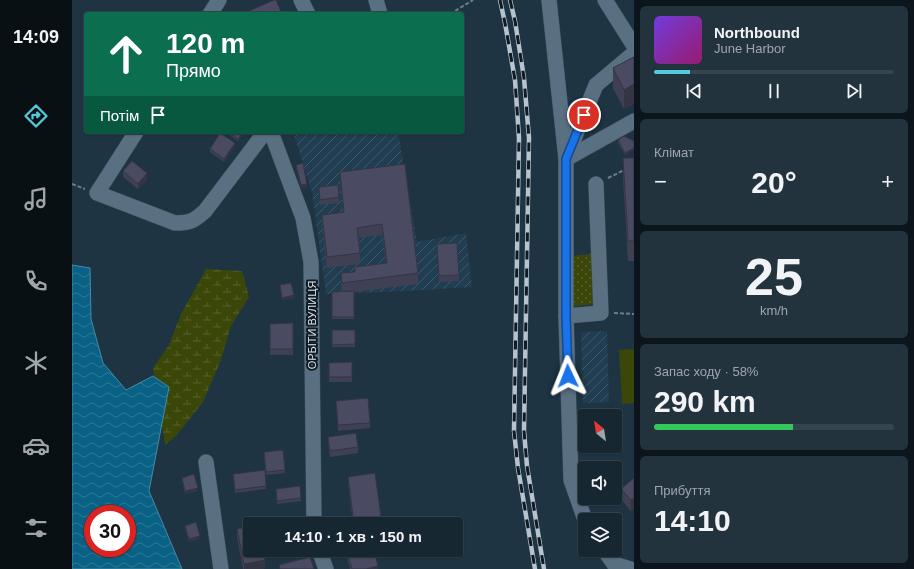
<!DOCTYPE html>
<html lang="uk">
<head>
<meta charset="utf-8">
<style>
  body { margin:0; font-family:Arial,sans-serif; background:#23333e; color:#f1f3f6; height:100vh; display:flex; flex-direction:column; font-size:15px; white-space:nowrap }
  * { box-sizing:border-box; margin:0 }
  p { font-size:13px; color:#9ea5ac }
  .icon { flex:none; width:22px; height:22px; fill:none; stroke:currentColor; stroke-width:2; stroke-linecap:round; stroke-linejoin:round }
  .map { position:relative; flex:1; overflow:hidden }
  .panel { display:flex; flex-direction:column; gap:6px; padding:6px; background:#0c151c; width:280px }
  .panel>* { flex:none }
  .banner { position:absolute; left:12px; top:12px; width:380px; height:122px; border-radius:4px; box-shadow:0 1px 3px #0004,0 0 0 1px #35444d; background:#0b6e4f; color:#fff; overflow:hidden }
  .needle { width:26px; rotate:330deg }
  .buttons { position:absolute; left:506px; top:409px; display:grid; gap:8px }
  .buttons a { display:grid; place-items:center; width:44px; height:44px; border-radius:4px; background:#162732; box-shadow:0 1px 3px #0004,0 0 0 1px #35444d; font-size:20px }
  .speed { position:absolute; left:12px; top:505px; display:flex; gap:8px; font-size:20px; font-weight:700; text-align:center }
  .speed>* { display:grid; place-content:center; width:52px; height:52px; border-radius:50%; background:#162732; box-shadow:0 1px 3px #0004,0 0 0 1px #35444d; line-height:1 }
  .speed .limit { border:6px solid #d22; background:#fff; color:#111 }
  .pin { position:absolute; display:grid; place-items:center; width:34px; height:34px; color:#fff; margin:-17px; border:2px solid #fff; border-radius:50%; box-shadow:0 1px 4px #0007 }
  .me { position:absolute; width:44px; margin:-22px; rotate:358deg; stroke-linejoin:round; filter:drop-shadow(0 0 3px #0008) }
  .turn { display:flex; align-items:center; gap:14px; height:84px; padding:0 16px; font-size:18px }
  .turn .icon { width:52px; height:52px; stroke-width:2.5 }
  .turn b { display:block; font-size:28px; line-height:34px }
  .then { display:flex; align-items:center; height:38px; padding:0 16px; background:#0003; gap:8px; font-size:15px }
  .big { font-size:30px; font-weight:600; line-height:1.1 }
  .panel .widget { flex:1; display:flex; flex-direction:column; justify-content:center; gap:6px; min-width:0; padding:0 14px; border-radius:6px; background:#23333e }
  .panel .dial { align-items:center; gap:0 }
  .dial b { font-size:52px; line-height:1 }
  .song { display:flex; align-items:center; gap:12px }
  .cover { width:48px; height:48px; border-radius:6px; background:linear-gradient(135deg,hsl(260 70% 55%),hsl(320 70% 35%)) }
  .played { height:4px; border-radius:2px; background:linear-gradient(90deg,#53cadc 15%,#35444d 15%) }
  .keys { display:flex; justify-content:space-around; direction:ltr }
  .heat { display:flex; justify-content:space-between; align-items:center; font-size:22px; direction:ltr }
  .charge { height:6px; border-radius:3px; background:linear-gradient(90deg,#34c759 58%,#35444d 0) }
  .trip { position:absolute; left:171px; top:517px; width:220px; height:40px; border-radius:4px; background:#162732; box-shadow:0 1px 3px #0004,0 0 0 1px #35444d; font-weight:600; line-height:40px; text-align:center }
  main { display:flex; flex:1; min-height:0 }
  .menu { display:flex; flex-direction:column; width:72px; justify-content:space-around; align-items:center; background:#091014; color:#9ea5ac }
  .menu .icon { width:28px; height:28px }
  .menu .selected { color:#53cadc }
  .menu b { font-size:18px; color:#f1f3f6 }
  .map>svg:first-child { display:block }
</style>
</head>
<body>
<main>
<nav class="menu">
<b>14:09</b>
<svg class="icon selected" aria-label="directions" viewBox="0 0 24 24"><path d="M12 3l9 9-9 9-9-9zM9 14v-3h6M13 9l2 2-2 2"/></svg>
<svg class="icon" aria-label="music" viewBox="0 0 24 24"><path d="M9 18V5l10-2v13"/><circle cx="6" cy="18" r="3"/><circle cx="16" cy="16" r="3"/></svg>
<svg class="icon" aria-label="phone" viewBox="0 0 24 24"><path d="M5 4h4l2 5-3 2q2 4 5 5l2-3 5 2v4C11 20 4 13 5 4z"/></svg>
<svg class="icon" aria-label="climate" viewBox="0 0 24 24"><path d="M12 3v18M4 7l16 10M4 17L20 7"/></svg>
<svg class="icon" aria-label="car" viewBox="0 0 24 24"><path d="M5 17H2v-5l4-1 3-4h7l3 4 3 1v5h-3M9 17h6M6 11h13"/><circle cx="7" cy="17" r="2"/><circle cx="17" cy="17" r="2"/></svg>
<svg class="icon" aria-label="filters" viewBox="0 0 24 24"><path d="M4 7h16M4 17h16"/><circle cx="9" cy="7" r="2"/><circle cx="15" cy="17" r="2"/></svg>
</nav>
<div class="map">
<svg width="562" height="569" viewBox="0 0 562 569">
  <defs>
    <pattern id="industrial-furrows" width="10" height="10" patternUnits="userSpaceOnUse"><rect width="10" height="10" fill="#213d51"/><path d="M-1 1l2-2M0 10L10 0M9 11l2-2" fill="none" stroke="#40596a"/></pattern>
    <pattern id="wetland-marsh" width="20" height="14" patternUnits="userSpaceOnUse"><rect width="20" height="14" fill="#3a4708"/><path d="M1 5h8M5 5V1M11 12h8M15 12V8" fill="none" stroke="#56612c"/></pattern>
    <pattern id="park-dots" width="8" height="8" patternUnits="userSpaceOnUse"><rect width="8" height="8" fill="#3a4708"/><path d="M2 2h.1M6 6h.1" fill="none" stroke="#56612c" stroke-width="1.8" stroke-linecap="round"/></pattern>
    <pattern id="water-waves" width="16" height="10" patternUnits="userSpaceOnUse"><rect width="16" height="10" fill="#096285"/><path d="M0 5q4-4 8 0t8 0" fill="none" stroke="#2c7897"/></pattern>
  </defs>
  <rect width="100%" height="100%" fill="#1e3443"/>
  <g fill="url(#industrial-furrows)">
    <polygon points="221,132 326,132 345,242 394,233 400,287 333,291 254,294 240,192"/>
    <polygon points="535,331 537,402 511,403 509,332"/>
  </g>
  <polygon fill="url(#wetland-marsh)" points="134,269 170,271 177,297 159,326 149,360 131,402 104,436 93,445 81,368 97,345 109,314"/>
  <polygon fill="url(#park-dots)" points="520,254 524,304 502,306 498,256"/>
  <polygon fill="#3a4708" points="562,349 562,403 550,404 547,350"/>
  <path fill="url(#water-waves)" stroke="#4789a4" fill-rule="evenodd" d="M0 265 18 268 19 319 31 363 54 390 81 376 97 387 77 491 110 569H0ZM21 514H55V548H21Z"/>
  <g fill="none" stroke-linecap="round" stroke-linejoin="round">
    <defs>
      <g id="minor">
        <polyline points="229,0 236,14"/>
        <polyline points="304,0 308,14"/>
        <polyline points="477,0 494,159 494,316 499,480 513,520"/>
        <polyline points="533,0 562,46"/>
        <polyline points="138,14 147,0"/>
        <path d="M64 132 25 193 103 223C118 223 122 221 133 211L193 132"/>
        <polyline points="199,132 231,218 239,262 242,524"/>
        <polyline points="495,156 524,85 562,53"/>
        <polyline points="494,159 562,121"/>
        <polyline points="494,316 529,313 524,184"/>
        <polyline points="134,462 149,569"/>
        <polyline points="247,550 254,569"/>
        <polyline points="532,550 542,564 558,569"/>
      </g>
    </defs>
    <use href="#minor" stroke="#3c4f5c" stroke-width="16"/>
    <g stroke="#6c7e8b" stroke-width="2" stroke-dasharray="4 2" stroke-linecap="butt">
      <polyline points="378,14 401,0"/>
      <polyline points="536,178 552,170"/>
      <polyline points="0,184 13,189"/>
      <polyline points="542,313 562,314"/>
    </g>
    <use href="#minor" stroke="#597082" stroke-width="15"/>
    <defs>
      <g id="rail">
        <polyline points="428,0 433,23 443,80 447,138 442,431 446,468 463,569"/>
        <polyline points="438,0 443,21 452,78 457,138 452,431 455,466 472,569"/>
      </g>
    </defs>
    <use href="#rail" stroke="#b5c4cf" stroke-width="4.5"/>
    <use href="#rail" stroke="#111a21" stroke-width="3" stroke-dasharray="9" stroke-linecap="butt"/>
  </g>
  <g fill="#404054">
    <polygon points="562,57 562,104 552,109 541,88 541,68"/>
    <polygon points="153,132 173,132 166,141"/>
    <polygon points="546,140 562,141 562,150 553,155 546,143"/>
    <polygon points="163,146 152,162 138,152 138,149"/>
    <polygon points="551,158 562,158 562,261 556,261 551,178"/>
    <polygon points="333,164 346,273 346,284 282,292 282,319 260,319 260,292 270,292 269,284 269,273 283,272 283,267 314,263 310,235 286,238 288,253 288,264 255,268 250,225 250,215 271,212 268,183 268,172"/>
    <polygon points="224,165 235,187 229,188 224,167"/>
    <polygon points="51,171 75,179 66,189 51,177"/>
    <polygon points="247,187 267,197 267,203 248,205 247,193"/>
    <polygon points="365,244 387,275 387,281 367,282"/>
    <polygon points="221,323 221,355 198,355 198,324"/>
    <rect x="260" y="330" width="23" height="17"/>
    <polygon points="280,362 280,382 257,382 257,363"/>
    <polygon points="264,401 298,423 298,428 266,431"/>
    <polygon points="256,437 286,447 286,453 258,457 256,443"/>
    <polygon points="192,452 213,470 213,473 194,475"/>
    <polygon points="161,474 194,486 194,489 163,493"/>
    <polygon points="276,477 310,524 281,524 276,483"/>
    <polygon points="110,478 126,491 113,494 110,481"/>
    <polygon points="562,478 562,508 559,511 549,499 549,489"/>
    <polygon points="204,489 229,498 229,501 205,504"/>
    <polygon points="113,526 128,539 117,542 113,528"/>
    <polygon points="165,529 193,568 189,569 171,569 165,537"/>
    <polygon points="275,552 306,569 278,569 275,558"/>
  </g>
  <g fill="#343445">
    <polygon points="562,84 562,104 552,109 552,90"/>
    <polygon points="171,132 173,132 166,141 166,139"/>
    <polygon points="163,143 163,146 152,162 152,159"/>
    <polygon points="562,148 562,150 553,155 553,153"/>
    <polygon points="75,173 75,179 66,189 66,184"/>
    <polygon points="235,184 235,187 229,188 229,185"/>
    <polygon points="222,295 222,298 210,300 210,298"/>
    <polygon points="126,488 126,491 113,494 113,491"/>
    <polygon points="562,498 562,508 559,511 559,500"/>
    <polygon points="128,536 128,539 117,542 117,539"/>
    <polygon points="193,560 193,568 189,569 172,569 172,564"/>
    <polygon points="306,566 306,569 294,569"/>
  </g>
  <g fill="#4a4b62" stroke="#343445">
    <polygon points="202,0 204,0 210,14 179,14 177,11"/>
    <polygon points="562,57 562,84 552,90 541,68"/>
    <polygon points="157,132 171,132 166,139"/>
    <polygon points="148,133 163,143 152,159 138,149"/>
    <polygon points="552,136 562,141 562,148 553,153 546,140"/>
    <polygon points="551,158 562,158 562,241 556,241"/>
    <polygon points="60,161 75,173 66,184 51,171"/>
    <polygon points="231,163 235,184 229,185 224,165"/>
    <polygon points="333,164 346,273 270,283 269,273 283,272 283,267 315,263 310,224 285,228 288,253 255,257 250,215 272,212 268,172"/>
    <polygon points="266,185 267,197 248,200 247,187"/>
    <polygon points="385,243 387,275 367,276 365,244"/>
    <polygon points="219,283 222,295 210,298 208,285"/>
    <polygon points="282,291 282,317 260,317 260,292"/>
    <polygon points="221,323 221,349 198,349 198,324"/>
    <polygon points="260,330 283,330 283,344 260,345"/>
    <polygon points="280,362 280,377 257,377 257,363"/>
    <polygon points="296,398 298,423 266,425 264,401"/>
    <polygon points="284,433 286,447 258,451 256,437"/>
    <polygon points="211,450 213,470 194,472 192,452"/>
    <polygon points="193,470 194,486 163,490 161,474"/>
    <polygon points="303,473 310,524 282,524 276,477"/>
    <polygon points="122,474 126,488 113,491 110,478"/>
    <polygon points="562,478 562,498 559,500 549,489"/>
    <polygon points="228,486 229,498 205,501 204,489"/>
    <polygon points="124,522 128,536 117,539 113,526"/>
    <polygon points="233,522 233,524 218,524"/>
    <polygon points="178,526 178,550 191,550 193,560 172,564 165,529"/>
    <polygon points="283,550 302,550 306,566 294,569 280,569 275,552"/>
    <polygon points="238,557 242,569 208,569 207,565"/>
  </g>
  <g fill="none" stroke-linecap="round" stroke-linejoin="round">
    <defs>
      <polyline id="route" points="496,376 494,316 494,159 512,115"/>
    </defs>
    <use href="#route" stroke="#114b97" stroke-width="10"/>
    <use href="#route" stroke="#1a73e8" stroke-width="7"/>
  </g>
  <g text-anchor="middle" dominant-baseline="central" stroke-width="4" stroke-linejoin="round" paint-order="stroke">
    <g font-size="11" fill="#d7e4ee" stroke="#111a21">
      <text transform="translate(240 325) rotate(-90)">ОРБІТИ ВУЛИЦЯ</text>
    </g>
  </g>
</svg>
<div class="buttons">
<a><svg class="needle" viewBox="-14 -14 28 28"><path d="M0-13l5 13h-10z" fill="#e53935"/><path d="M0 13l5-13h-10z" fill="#9ea5ac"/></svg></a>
<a><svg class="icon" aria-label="sound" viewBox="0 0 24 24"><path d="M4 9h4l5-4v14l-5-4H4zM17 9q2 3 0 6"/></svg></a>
<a><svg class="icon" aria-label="layers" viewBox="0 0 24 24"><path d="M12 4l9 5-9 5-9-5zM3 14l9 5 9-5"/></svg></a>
</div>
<div class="speed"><div class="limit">30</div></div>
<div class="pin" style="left:512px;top:115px;background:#d93025"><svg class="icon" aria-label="arrive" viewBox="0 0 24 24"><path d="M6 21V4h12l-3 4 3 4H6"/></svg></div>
<svg class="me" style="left:496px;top:376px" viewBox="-20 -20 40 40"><path d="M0-17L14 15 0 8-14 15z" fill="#1a73e8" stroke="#fff" stroke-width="4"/></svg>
<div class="trip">14:10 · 1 хв · 150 m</div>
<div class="banner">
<div class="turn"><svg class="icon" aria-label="ahead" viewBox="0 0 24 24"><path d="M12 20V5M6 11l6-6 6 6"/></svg><div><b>120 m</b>Прямо</div></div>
<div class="then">Потім<svg class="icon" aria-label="arrive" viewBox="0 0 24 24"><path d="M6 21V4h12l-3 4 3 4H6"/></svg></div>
</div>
</div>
<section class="panel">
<div class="widget">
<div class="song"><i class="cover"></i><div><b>Northbound</b><p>June Harbor</p></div></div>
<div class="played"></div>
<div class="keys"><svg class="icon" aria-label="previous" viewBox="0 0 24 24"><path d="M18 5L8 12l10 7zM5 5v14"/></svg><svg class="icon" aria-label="pause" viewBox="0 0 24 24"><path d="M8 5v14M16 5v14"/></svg><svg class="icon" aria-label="next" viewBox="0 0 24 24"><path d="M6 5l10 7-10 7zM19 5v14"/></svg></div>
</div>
<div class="widget"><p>Клімат</p>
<div class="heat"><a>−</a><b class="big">20°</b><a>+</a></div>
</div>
<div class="widget dial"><b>25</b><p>km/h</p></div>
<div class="widget"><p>Запас ходу · 58%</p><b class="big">290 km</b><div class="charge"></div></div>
<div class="widget"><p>Прибуття</p><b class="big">14:10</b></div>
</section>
</main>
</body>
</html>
